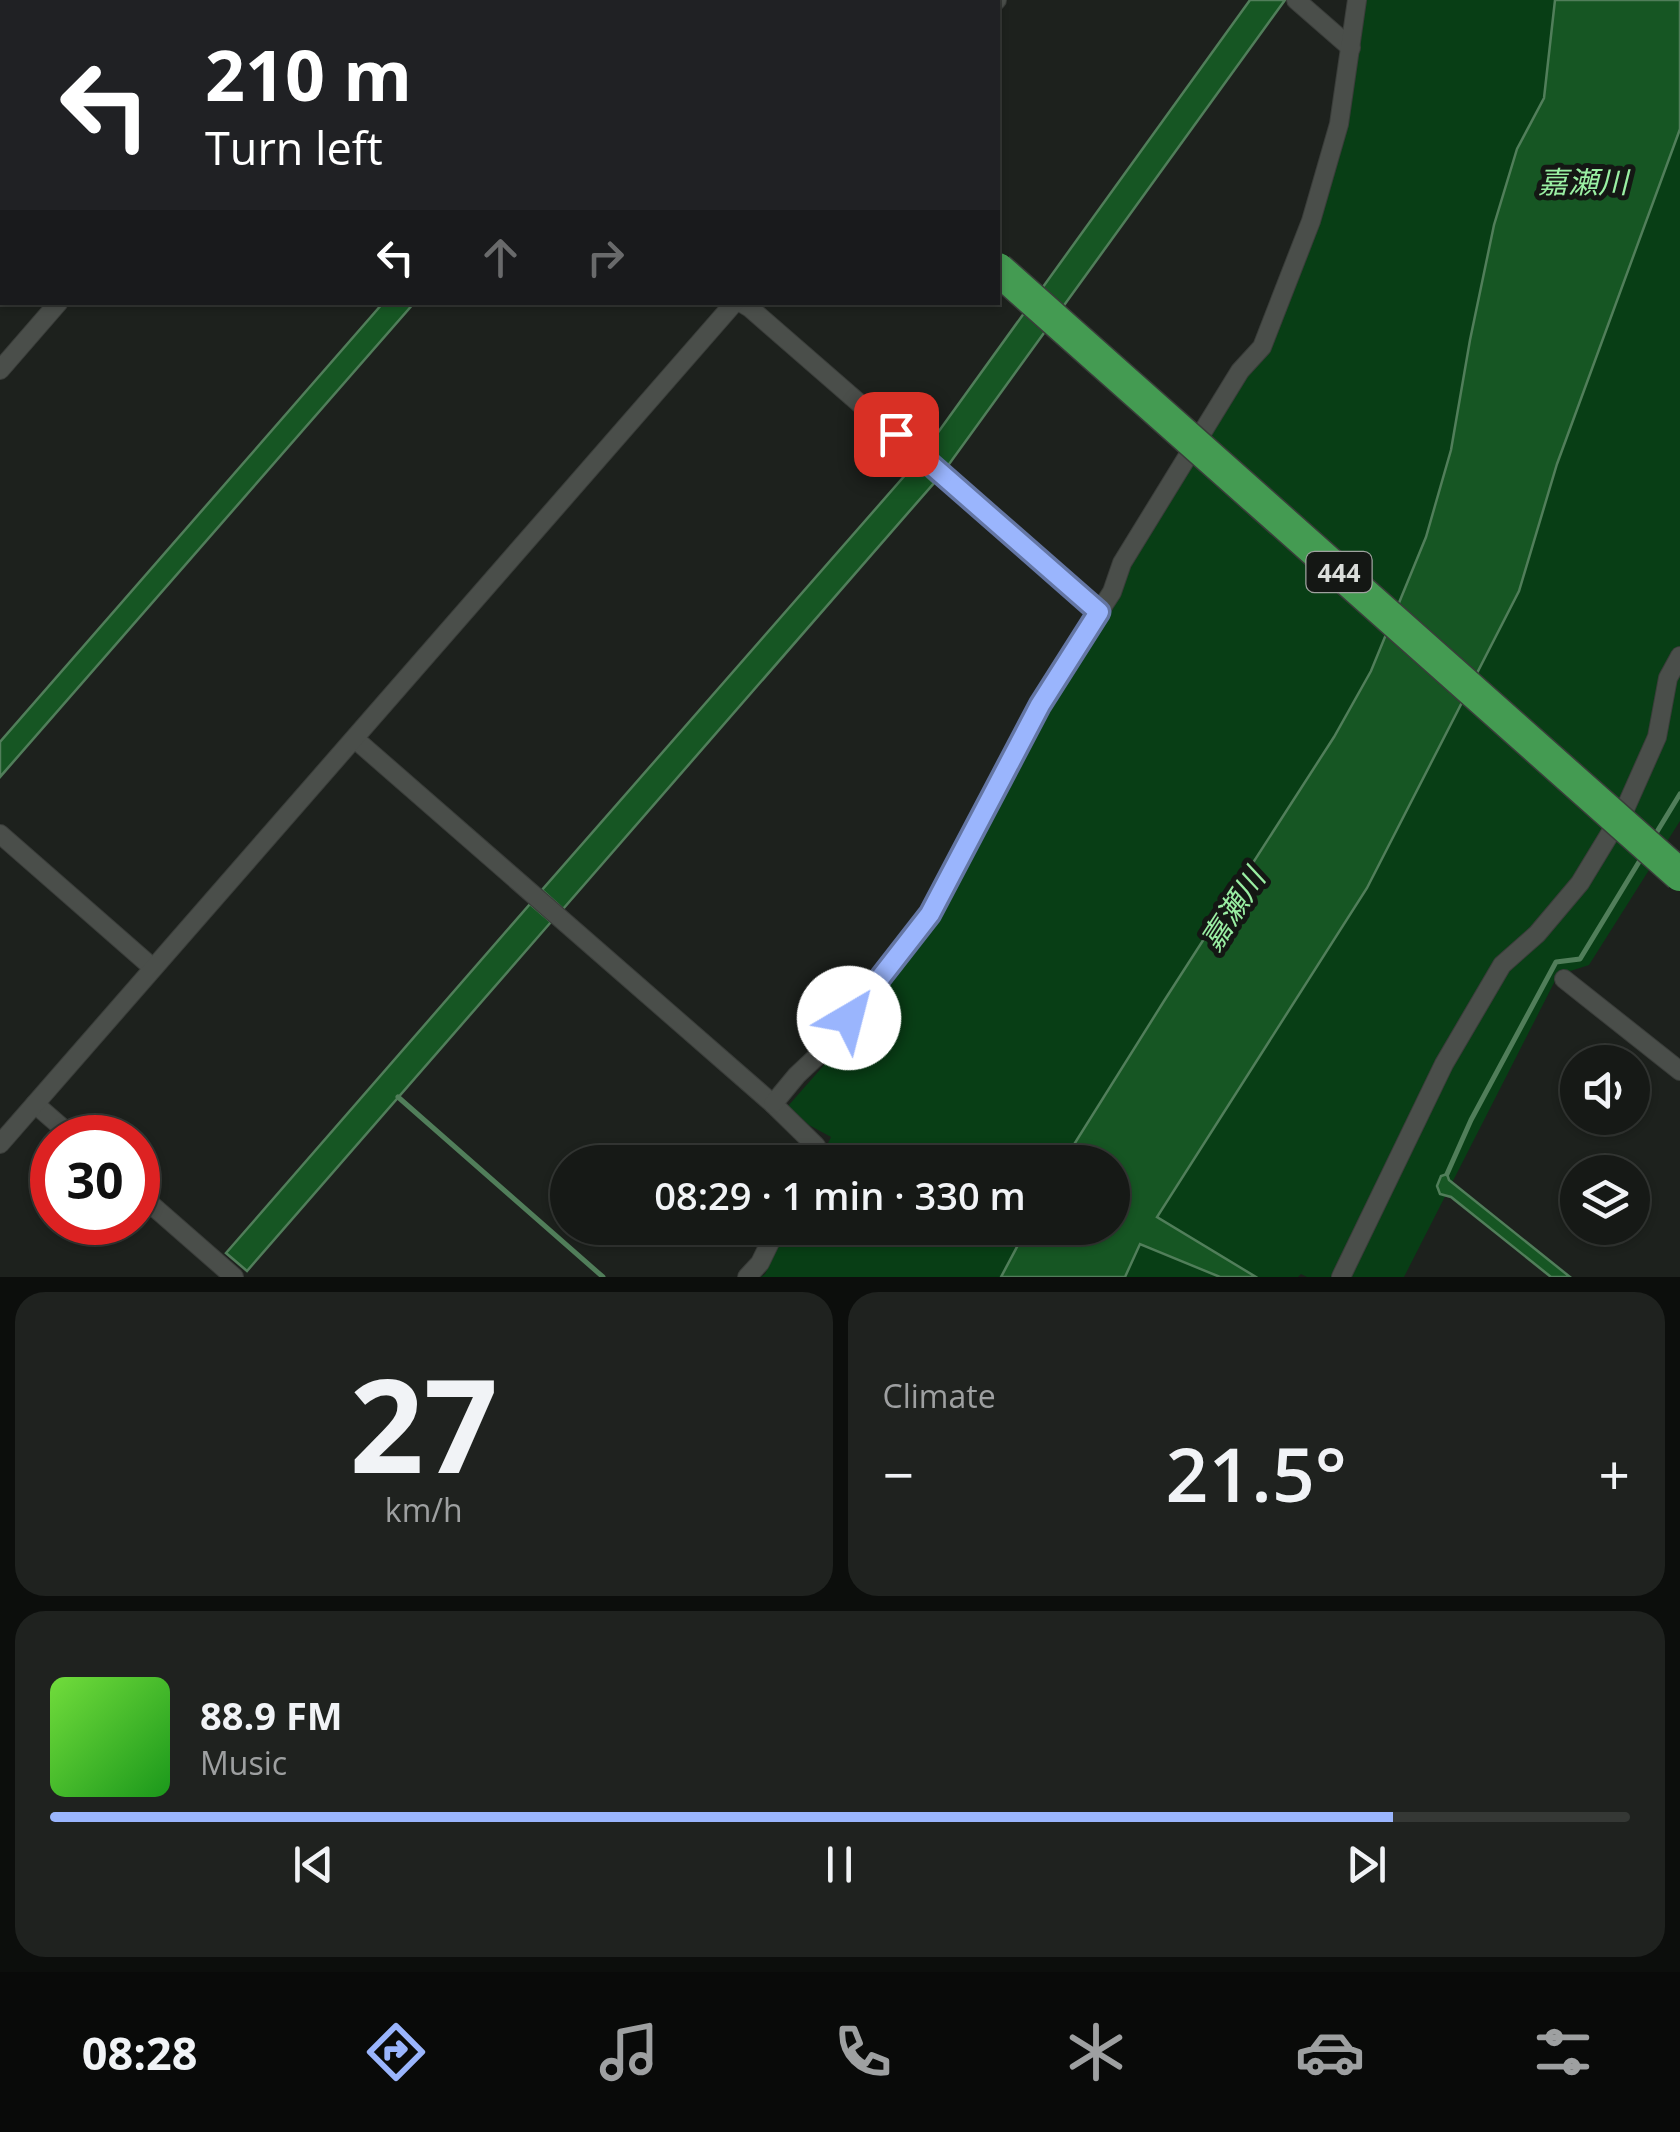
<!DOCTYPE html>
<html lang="en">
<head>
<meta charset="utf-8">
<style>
  body { margin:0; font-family:"Open Sans","Noto Sans JP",sans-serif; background:#1f221f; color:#f1f3f6; height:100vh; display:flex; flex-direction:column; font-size:38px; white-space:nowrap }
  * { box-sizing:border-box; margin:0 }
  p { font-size:32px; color:#9ea0a1 }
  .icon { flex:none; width:55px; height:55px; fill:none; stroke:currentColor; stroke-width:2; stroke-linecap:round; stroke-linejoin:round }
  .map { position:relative; height:1277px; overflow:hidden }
  .drawer { display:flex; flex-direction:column; gap:15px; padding:15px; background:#0c0e0c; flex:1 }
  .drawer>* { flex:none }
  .top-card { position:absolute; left:0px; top:0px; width:1000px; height:305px; box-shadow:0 2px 8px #0004,0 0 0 2px #353835; background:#202124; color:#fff; overflow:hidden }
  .buttons { position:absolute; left:1560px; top:1045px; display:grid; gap:20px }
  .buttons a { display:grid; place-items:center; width:90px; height:90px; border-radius:50%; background:#161916; box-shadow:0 2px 8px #0004,0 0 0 2px #353835; font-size:50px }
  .speed { position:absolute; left:30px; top:1115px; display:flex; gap:20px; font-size:50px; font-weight:700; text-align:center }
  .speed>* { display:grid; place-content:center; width:130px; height:130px; border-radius:50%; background:#161916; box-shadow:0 2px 8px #0004,0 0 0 2px #353835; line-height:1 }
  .speed .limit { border:15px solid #d22; background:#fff; color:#111 }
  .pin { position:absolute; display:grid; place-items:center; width:85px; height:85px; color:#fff; margin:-42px; border-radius:20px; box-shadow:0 5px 15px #0006 }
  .me { position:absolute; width:110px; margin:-55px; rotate:37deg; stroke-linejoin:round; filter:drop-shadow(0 0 8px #0008) }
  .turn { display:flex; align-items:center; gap:35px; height:210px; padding:0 40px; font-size:45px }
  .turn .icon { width:130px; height:130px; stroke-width:2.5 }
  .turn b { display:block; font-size:70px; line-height:85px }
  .lanes { display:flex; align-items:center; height:95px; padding:0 40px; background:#0003; justify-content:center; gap:50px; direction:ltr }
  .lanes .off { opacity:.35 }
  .big { font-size:75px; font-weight:600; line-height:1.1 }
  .drawer .widget { flex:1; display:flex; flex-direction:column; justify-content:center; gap:15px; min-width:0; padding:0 35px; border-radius:30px; background:#1f221f }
  .drawer .dial { align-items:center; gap:0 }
  .dial b { font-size:130px; line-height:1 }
  .song { display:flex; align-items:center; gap:30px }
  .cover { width:120px; height:120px; border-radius:15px; background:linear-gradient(135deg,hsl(100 70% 55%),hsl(120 70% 35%)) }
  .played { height:10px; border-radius:5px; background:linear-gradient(90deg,#9ab5fd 85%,#353835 85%) }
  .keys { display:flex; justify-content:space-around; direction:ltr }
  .heat { display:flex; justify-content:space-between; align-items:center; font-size:55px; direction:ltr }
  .drawer .tiles { flex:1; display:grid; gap:15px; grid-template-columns:1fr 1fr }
  .widget:last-child { grid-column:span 2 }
  .trip { position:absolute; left:550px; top:1145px; width:580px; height:100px; border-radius:50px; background:#161916; box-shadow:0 2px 8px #0004,0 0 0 2px #353835; font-weight:600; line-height:100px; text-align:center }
  .menu { display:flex; height:160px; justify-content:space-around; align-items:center; background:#090a09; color:#9ea0a1 }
  .menu .icon { width:70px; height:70px }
  .menu .selected { color:#9ab5fd }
  .menu b { font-size:45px; color:#f1f3f6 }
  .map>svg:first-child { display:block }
</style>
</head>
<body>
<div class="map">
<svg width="1680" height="1277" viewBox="0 0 1680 1277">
  <rect width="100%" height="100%" fill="#1d211d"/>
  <g fill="#083e15">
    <polygon points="1364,0 1598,0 1494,225 1470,340 1451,450 1426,537 1371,671 1334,737 1164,1001 1063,1162 819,1162 831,1137 809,1125 788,1106 847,1039 940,915 1049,709 1121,594 1127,567 1241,379 1316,228"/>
    <polygon points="1680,66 1680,821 1589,965 1558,975 1404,1277 1307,1277 1301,1274 1298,1277 1256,1277 1157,1217 1367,888 1519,591"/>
    <polygon points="787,1228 1027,1228 1001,1277 761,1277 765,1274"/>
    <polygon points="1140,1244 1220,1277 1125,1277"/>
  </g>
  <g fill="#165623" stroke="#517e5a" stroke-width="2.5">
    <polygon points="1250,0 1285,0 947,467 926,449"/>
    <polygon points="1555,0 1680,0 1680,129 1557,464 1519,591 1367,888 1157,1217 1256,1277 1220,1277 1140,1244 1125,1277 1001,1277 1027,1228 1112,1228 1112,1162 1063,1162 1164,1001 1334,737 1371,671 1426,537 1451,450 1470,340 1494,225 1517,149 1544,98"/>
    <polygon points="383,303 414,303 0,777 0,742"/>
    <polygon points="914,465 934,483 563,909 542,890"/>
    <polygon points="530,904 551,922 247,1271 226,1253"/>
    <polygon points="1447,1174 1449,1180 1570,1277 1551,1277 1451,1197 1440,1194 1437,1186 1441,1176"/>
  </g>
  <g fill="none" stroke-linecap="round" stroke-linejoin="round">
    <g stroke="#517e5a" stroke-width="5">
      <polyline points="1655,835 1680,794"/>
      <polyline points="398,1097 603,1277"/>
      <polyline points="1447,1174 1471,1120 1556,962 1580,959 1642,857"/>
    </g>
    <defs>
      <g id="street">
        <polyline points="396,0 399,2"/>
        <polyline points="1296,0 1351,48"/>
        <polyline points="321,2 324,0"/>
        <polyline points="995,2 997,0"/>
        <polyline points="740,302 750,308 1099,612"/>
        <polyline points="0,370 59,302"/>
        <polyline points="355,739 773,1104 816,1146 809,1162"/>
        <polyline points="0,834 153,968"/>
        <polyline points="1564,979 1680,1071"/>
        <polyline points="35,1104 74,1138"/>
        <polyline points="773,1104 797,1075 829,1045 930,914 1039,705 1112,592 1122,563 1240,371 1262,347 1311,221 1339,124 1357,0"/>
        <polyline points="0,1144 735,302"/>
        <polyline points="138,1193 234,1277"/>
        <polyline points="747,1277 760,1263 777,1228"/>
        <polyline points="1341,1277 1444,1064 1502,965 1537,934 1580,883 1625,809 1657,737 1668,678 1680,656"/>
      </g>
      <g id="highway">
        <polyline points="671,0 674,2"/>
        <polyline points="707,0 710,2"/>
      </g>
    </defs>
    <use href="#street" stroke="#3a3d3a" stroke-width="20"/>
    <use href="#highway" stroke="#3a3d3a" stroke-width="35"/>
    <use href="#street" stroke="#4a4e4a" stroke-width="18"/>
    <use href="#highway" stroke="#449b52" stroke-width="32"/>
    <defs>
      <polyline id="highway-bridge" points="998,269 1680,875"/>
    </defs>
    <use href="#highway-bridge" stroke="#3a3d3a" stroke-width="35" stroke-linecap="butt"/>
    <use href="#highway-bridge" stroke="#449b52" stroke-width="32"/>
  </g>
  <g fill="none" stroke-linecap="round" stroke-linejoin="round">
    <defs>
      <polyline id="route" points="849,1018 930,914 1040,705 1099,612 896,434"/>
    </defs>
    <use href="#route" stroke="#6476a4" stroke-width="25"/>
    <use href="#route" stroke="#9ab5fd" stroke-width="18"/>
  </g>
  <g text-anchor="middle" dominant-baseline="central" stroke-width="10" stroke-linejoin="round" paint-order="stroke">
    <rect fill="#141714" stroke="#9fa29f" stroke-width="2.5" x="1306.5" y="552" width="65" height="40" rx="8"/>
    <g font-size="25" font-weight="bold" fill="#daddda">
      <text x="1339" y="572">444</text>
    </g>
    <g font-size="30" font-style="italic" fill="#9aefa3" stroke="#141714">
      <text x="1583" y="181">嘉瀬川</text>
      <text transform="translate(1232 909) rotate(-57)">嘉瀬川</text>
    </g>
  </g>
</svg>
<div class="buttons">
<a><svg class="icon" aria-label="sound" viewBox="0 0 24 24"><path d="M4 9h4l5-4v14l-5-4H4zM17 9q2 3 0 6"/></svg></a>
<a><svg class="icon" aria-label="layers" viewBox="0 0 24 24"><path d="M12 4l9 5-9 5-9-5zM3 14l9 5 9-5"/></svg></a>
</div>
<div class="speed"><div class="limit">30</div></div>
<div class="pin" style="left:896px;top:434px;background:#d93025"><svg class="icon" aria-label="arrive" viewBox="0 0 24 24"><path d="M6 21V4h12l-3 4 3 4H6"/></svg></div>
<svg class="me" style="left:849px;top:1018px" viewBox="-20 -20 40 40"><circle r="19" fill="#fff"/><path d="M0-13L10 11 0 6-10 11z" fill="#9ab5fd"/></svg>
<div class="trip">08:29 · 1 min · 330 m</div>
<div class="top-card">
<div class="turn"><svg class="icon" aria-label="left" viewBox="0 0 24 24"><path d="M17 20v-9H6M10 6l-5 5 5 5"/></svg><div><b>210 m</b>Turn left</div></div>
<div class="lanes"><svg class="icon" aria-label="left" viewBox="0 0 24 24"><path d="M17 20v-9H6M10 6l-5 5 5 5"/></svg><svg class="icon off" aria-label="ahead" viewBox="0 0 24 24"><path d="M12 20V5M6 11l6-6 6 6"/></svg><svg class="icon off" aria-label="right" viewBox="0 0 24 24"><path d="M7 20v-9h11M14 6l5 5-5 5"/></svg></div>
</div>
</div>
<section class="drawer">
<div class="tiles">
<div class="widget dial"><b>27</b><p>km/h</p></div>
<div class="widget"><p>Climate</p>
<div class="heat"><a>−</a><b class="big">21.5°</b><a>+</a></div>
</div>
<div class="widget">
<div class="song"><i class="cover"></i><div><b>88.9 FM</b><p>Music</p></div></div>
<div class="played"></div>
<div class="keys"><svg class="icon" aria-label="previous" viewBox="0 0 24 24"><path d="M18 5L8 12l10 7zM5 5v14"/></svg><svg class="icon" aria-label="pause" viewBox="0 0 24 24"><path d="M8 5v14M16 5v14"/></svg><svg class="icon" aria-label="next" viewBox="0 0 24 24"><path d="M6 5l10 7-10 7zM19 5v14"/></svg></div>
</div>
</div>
</section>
<nav class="menu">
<b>08:28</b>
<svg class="icon selected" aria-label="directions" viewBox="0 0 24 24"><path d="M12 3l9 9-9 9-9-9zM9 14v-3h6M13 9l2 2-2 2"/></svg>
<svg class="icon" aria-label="music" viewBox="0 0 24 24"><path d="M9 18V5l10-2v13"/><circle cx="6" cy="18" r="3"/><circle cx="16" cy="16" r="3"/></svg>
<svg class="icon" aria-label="phone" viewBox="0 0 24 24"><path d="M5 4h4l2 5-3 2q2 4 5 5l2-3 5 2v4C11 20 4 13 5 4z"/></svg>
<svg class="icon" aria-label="climate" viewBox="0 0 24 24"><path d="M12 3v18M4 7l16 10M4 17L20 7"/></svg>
<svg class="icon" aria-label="car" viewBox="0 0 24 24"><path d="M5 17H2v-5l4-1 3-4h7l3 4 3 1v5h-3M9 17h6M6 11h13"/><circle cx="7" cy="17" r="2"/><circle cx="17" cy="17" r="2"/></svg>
<svg class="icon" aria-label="filters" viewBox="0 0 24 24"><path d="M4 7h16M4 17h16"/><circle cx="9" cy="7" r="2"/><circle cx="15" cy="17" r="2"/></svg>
</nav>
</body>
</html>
